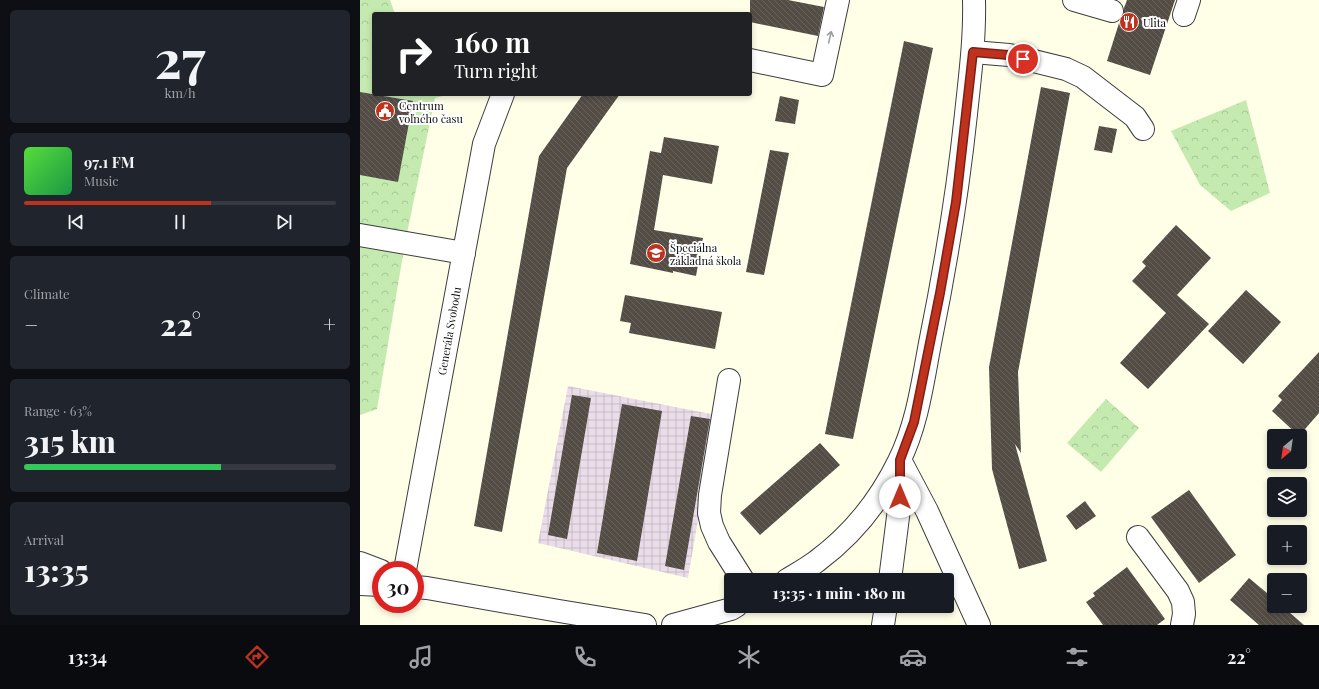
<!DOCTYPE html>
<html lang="en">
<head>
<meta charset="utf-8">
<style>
  body { margin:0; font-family:"Playfair Display",serif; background:#20242c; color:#f1f3f6; height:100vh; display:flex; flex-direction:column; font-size:15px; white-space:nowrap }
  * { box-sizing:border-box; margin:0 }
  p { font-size:13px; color:#9ea1a6 }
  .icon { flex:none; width:22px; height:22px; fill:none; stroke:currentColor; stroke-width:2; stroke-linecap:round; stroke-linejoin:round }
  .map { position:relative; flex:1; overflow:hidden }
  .side { display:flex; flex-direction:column; gap:10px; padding:10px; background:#0d0f14; width:360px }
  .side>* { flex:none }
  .banner { position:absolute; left:12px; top:12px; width:380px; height:84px; border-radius:4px; box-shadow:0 2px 6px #0003; background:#202124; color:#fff; overflow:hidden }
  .needle { width:26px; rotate:209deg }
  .tools { position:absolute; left:907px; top:429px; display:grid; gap:8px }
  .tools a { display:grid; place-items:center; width:40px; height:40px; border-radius:4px; background:#171b24; box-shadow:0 2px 6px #0003; font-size:20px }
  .speed { position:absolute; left:12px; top:561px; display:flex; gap:8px; font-size:20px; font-weight:700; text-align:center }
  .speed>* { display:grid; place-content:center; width:52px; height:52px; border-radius:50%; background:#171b24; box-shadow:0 2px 6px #0003; line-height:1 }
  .speed .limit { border:6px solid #d22; background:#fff; color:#111 }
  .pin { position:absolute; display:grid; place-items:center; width:34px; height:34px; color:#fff; margin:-17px; border:2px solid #fff; border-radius:50%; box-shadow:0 1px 4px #0007 }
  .me { position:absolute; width:44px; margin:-22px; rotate:0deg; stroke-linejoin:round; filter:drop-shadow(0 0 3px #0008) }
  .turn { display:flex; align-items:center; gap:14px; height:84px; padding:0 16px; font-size:18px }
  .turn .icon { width:52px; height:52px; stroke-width:2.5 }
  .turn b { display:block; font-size:28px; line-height:34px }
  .big { font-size:30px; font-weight:800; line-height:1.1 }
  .side .card { flex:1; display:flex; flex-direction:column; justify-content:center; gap:6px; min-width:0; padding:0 14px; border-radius:6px; background:#20242c }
  .side .dial { align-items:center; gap:0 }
  .dial b { font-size:52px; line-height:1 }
  .song { display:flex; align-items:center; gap:12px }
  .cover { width:48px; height:48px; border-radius:6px; background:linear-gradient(135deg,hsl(110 70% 55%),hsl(140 70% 35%)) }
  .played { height:4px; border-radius:2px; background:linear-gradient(90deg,#bf321d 60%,#363941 60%) }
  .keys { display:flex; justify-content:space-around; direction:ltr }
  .heat { display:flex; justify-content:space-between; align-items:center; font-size:22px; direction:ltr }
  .charge { height:6px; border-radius:3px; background:linear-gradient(90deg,#34c759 63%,#363941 0) }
  .trip { position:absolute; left:364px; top:573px; width:230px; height:40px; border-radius:4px; background:#171b24; box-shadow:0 2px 6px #0003; font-weight:800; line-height:40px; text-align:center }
  .dock { display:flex; height:64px; justify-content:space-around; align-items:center; background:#090b0e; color:#9ea1a6 }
  .dock .icon { width:28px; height:28px }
  .dock .on { color:#bf321d }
  .dock b { font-size:18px; color:#f1f3f6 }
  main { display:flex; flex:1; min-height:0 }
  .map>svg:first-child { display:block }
</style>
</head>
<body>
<main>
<section class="side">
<div class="card dial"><b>27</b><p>km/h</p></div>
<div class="card">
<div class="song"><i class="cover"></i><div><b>97.1 FM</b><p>Music</p></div></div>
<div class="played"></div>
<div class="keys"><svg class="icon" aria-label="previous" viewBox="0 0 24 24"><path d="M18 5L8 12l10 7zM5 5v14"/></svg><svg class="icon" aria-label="pause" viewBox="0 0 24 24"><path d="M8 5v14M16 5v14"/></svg><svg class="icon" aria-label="next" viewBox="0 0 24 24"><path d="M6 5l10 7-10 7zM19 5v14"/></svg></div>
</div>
<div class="card"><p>Climate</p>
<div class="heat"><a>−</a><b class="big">22°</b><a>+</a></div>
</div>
<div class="card"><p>Range · 63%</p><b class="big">315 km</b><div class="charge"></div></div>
<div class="card"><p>Arrival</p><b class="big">13:35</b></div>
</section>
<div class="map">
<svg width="959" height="625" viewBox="0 0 959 625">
  <defs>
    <pattern id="industrial-grid" width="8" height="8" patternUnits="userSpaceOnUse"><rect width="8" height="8" fill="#eadde9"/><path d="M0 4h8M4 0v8" fill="none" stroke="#c7bcc6"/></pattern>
    <pattern id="park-crowns" width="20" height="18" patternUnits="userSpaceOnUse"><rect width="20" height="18" fill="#c4eab0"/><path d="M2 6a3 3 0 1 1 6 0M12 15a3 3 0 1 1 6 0" fill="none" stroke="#a7c796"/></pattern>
    <pattern id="building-back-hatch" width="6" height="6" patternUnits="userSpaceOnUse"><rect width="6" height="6" fill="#534d46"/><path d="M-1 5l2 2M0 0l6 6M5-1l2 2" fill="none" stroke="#67625c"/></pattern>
  </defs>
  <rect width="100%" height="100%" fill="#fffee7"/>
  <polygon fill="url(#industrial-grid)" points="208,386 356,415 328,578 178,543"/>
  <g fill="url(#park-crowns)">
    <polygon points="0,0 30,0 35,14 14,14 14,94 90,94 75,98 45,243 17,409 0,415"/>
    <polygon points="886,100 910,193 871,211 840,185 811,131"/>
    <polygon points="746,399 779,428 741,472 707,443"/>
  </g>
  <g fill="url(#building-back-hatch)">
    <polygon points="390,0 428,0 464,7 458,36 390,22"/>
    <polygon points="767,0 815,0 790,75 747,61 760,20 764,15 764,8"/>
    <polygon points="544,41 573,48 493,439 465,434"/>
    <polygon points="681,87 710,93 658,372 661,453 655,444 687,561 659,569 632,469 629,367"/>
    <polygon points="0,92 53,101 38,182 0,175"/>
    <polygon points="223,94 260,94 207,168 142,532 114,526 179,156"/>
    <polygon points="420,96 439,100 435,124 415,121"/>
    <polygon points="739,126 757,129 752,153 734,150"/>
    <polygon points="304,137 359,146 352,184 303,175 294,230 343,238 336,276 313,271 313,273 270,264 290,151 301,153"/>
    <polygon points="410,150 429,153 404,275 386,272"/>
    <polygon points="816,225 851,258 817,295 849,324 788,389 760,363 806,313 772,281 786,266 782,262"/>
    <polygon points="886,290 921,322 883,364 848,331"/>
    <polygon points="265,295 362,312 355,349 269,333 271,323 260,321"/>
    <polygon points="959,352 959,413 939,436 912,411 922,400 918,396"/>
    <polygon points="212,395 231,398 207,539 188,535"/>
    <polygon points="262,404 302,411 277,561 237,553"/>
    <polygon points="331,416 350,419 324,570 305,566"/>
    <polygon points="460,443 480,465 400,535 380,513"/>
    <polygon points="829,490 876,555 839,583 791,517"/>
    <polygon points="725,501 736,516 716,530 706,516"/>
    <polygon points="767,567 805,619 797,625 743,625 726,602 735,596 733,593"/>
    <polygon points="889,578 914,599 914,606 922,606 944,625 899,625 870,600"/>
  </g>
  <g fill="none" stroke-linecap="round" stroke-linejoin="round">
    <defs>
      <g id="minor">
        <polyline points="714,0 752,11"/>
        <polyline points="824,15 829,0"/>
        <polyline points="613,52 649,55 706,69 723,77 775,117 783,129"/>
        <polyline points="390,60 462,75 478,0"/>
        <polyline points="0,235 104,253"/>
        <polyline points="369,380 350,495 349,513 352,526 359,542 383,580"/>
        <polyline points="540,460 567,511 619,625"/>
        <polyline points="778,537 818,591 823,602 824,614 822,625"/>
        <polyline points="0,563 21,571"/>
        <polyline points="45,570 124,144 143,94"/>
        <path d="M427 580C437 574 448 568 457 561 492 535 520 500 539 461 558 423 563 379 571 338 586 264 598 190 606 114 610 76 615 38 614 0"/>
        <polyline points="530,580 539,509 540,464"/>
        <polyline points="0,584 21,585"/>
        <polyline points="55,587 67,588 199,611 285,625"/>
        <polyline points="313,625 371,609 376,606"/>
        <polyline points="523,625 526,606"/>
      </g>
    </defs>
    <use href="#minor" stroke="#3d3d3d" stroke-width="24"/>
    <use href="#minor" stroke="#fff" stroke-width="22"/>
  </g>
  <defs><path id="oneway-shaft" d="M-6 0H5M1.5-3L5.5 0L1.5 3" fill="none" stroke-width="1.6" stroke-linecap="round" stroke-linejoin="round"/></defs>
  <use stroke="#9d9d9d" href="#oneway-shaft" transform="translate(470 37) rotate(-77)"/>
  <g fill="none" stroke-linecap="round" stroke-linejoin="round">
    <defs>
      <polyline id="route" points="540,497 540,460 554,422 580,293 596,202 613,52 648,55 663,59"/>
    </defs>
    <use href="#route" stroke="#7c2013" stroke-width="10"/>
    <use href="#route" stroke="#bf321d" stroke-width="7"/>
  </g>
  <defs>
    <symbol id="restaurant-disc" viewBox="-11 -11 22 22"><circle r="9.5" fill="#bf321d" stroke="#fff"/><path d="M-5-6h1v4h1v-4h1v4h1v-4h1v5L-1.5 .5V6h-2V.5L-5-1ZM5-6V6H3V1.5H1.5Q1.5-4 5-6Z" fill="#fff"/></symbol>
    <symbol id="civic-disc" viewBox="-11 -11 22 22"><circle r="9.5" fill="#bf321d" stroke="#fff"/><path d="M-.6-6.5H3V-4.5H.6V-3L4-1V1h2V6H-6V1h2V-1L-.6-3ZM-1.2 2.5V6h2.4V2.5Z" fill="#fff"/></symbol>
    <symbol id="school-disc" viewBox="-11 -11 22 22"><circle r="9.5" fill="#bf321d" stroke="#fff"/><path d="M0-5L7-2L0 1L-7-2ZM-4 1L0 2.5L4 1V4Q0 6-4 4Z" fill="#fff"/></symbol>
  </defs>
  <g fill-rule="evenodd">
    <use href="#restaurant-disc" x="758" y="11" width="22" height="22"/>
    <use href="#civic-disc" x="14" y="100" width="22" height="22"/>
    <use href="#school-disc" x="285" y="242" width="22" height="22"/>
  </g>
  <g text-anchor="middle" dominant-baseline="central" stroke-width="4" stroke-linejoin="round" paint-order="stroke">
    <g font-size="11" fill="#0a0a0a" stroke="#fff" text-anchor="start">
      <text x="783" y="22">Ulita</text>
      <text x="39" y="105">Centrum<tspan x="39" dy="13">voľného času</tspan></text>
      <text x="310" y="247">Špeciálna<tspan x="310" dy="13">základná škola</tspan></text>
    </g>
    <g font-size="11" fill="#0a0a0a" stroke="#fff">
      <text transform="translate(89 331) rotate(-80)">Generála Svobodu</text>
    </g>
  </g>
</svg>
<div class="tools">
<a><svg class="needle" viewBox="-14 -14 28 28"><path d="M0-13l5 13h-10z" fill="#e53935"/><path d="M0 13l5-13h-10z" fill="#9ea1a6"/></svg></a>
<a><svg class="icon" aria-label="layers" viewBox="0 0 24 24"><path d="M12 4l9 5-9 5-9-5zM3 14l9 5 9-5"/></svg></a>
<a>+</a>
<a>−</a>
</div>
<div class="speed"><div class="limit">30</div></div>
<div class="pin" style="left:663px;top:59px;background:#d93025"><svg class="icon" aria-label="arrive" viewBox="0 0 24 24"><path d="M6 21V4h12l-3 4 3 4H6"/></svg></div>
<svg class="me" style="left:540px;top:497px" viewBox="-20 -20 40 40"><circle r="19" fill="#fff"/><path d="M0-13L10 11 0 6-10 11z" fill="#bf321d"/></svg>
<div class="trip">13:35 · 1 min · 180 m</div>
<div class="banner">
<div class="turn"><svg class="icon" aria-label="right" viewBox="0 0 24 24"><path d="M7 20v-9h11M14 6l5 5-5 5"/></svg><div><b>160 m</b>Turn right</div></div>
</div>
</div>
</main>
<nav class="dock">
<b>13:34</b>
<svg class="icon on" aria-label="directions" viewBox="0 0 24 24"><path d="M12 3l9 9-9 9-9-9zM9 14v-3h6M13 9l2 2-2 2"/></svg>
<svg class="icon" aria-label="music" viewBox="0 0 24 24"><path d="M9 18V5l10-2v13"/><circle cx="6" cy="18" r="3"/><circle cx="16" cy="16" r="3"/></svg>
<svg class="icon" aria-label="phone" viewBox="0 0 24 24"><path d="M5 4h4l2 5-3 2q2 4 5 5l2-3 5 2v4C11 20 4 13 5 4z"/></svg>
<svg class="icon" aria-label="climate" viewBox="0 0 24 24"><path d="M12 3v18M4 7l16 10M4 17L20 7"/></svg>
<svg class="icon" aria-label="car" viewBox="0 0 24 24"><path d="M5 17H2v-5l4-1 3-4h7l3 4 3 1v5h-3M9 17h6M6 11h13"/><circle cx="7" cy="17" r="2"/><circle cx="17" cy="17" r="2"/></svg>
<svg class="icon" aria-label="filters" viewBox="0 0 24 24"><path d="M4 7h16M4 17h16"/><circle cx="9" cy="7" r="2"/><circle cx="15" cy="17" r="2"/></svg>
<b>22°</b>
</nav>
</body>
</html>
